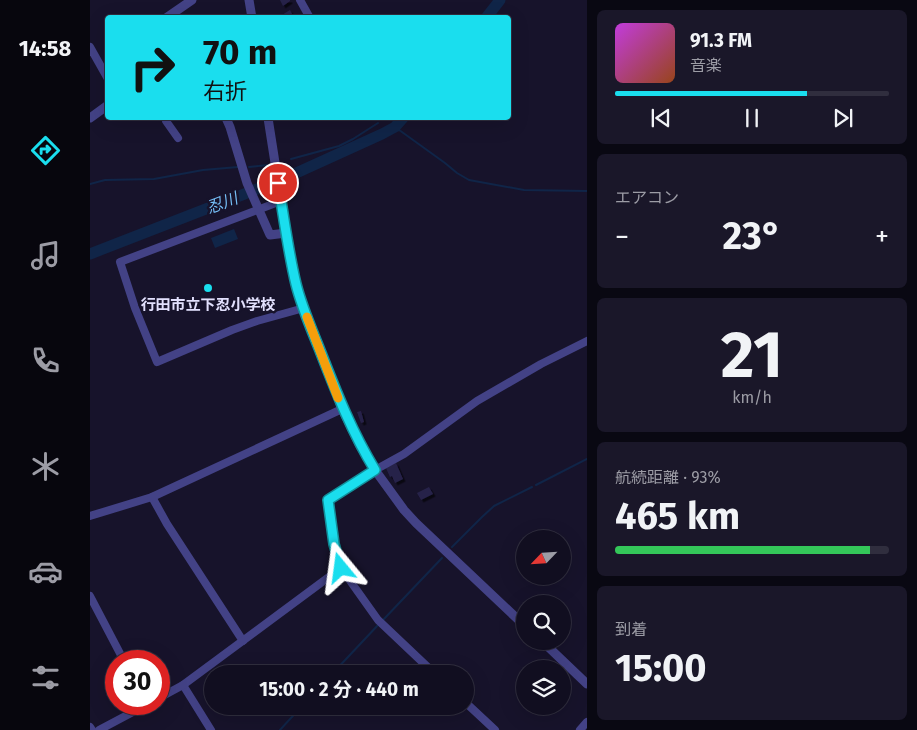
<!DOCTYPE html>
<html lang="ja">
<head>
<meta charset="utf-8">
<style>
  body { margin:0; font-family:"Fira Sans","Noto Sans JP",sans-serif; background:#1a1729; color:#f1f3f6; height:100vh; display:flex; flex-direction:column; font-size:19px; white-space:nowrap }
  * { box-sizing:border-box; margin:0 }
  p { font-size:16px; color:#9c9ca5 }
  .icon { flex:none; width:28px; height:28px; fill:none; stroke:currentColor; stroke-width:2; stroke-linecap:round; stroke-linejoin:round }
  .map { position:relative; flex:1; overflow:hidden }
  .side { display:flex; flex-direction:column; gap:10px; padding:10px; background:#090812; width:330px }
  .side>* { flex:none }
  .top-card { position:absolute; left:15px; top:15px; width:406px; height:105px; border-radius:5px; box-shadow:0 5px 20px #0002,0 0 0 1px #302e3e; background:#1adeee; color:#111; overflow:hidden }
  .needle { width:32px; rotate:245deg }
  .fabs { position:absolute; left:426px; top:530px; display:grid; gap:10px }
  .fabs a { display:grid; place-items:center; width:55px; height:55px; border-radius:50%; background:#110e20; box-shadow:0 5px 20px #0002,0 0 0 1px #302e3e; font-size:25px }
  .speed { position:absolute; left:15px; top:650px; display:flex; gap:10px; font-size:25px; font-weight:700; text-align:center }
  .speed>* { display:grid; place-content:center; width:65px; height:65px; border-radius:50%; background:#110e20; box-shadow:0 5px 20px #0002,0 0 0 1px #302e3e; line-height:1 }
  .speed .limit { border:8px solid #d22; background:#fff; color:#111 }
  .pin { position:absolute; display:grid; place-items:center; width:42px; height:42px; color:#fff; margin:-21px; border:2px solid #fff; border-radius:50%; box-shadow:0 1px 5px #0007 }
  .me { position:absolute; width:55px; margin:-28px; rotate:344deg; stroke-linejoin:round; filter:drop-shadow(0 0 4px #0008) }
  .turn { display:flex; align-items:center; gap:18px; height:105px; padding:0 15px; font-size:22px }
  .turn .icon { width:65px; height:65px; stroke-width:2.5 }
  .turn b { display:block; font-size:35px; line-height:42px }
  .big { font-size:38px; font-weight:700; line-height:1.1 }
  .side .widget { flex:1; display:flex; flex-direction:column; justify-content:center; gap:8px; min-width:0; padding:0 18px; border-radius:8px; background:#1a1729 }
  .side .dial { align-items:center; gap:0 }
  .dial b { font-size:65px; line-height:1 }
  .song { display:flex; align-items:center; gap:15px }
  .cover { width:60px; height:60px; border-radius:8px; background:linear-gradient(135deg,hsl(290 70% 55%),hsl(20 70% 35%)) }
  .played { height:5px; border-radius:2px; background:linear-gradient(90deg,#1adeee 70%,#302e3e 70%) }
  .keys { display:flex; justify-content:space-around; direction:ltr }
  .heat { display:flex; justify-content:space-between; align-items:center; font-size:28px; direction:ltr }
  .charge { height:8px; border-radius:4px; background:linear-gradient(90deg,#34c759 93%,#302e3e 0) }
  .trip { position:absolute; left:114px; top:665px; width:270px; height:50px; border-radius:25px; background:#110e20; box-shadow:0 5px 20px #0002,0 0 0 1px #302e3e; font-weight:700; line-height:50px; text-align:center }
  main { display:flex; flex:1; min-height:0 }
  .tab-bar { display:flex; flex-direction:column; width:90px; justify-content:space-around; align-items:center; background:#07060d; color:#9c9ca5 }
  .tab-bar .icon { width:35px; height:35px }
  .tab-bar .on { color:#1adeee }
  .tab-bar b { font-size:22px; color:#f1f3f6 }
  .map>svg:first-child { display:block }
</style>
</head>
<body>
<main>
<nav class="tab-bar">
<b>14:58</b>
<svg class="icon on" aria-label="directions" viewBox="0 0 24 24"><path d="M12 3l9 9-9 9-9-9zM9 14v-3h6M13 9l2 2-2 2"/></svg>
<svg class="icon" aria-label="music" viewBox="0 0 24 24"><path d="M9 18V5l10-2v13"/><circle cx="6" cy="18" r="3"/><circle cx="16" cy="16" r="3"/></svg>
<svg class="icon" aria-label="phone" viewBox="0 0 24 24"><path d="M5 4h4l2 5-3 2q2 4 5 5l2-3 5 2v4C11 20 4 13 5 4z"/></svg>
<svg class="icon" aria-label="climate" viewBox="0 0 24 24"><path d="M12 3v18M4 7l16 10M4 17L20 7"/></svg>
<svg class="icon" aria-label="car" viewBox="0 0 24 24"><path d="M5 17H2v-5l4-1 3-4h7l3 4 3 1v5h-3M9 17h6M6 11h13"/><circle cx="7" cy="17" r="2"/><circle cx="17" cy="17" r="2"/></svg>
<svg class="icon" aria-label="filters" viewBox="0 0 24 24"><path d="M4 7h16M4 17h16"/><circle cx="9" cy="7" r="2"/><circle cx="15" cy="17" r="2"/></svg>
</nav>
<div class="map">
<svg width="497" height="730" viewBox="0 0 497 730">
  <defs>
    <filter id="shadow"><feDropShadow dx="2.5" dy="2.5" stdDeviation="0" flood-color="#0009"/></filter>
  </defs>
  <rect width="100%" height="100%" fill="#17132b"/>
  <polygon fill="#102548" points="144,229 148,239 125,248 121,238"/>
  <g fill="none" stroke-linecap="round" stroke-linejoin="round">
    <g stroke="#102548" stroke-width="2">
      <polyline points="305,127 355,163 367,173 379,180 434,190 497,191"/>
      <polyline points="201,159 249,146 263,139 288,123"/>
      <polyline points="159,167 178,165"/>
      <polyline points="0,184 15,180 64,179 113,170 148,167"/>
      <polyline points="446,485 497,459"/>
      <polyline points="362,547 392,517 404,506 442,487"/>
      <polyline points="293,620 352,558"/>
      <polyline points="242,674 289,624"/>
      <polyline points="190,730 212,706"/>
    </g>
    <g stroke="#102548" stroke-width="11">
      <polyline points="396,18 410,0"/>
      <polyline points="0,254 193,179 292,134 305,127 313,118"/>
    </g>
  </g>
  <g fill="#28214a" filter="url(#shadow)">
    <polygon points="190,0 200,0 200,1 193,6"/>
    <polygon points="200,10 204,18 193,18 192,15"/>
    <polygon points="271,411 274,422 271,423 267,412"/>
    <polygon points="306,463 313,479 305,483 302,476 300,477 296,468"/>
    <polygon points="339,487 343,494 331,500 327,493"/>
  </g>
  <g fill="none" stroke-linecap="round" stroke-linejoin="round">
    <g stroke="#434286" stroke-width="8">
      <polyline points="210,0 220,18"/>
      <polyline points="0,47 18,79"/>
      <polyline points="76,118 76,121 88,138"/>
      <polyline points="191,201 30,262 45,308 67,362 142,330 167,321 214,308"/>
      <polyline points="62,497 77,524 153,641"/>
      <polyline points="0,516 62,497 252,409"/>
      <polyline points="251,568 288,620 345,674"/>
      <polyline points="0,596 34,661"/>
      <polyline points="93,685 121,730"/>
      <polyline points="69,698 93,685 251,568 244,544 238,500 285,470 314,454 387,401 451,364 497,341"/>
      <polyline points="375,702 405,730"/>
      <polyline points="0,727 2,730"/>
      <polyline points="9,730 58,704"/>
      <polyline points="490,730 497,722"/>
    </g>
    <g stroke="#434286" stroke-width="9">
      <polyline points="159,0 162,18"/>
      <polyline points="76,18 102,0"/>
      <polyline points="0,118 18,105"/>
      <polyline points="136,118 140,127 157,183 180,235 196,233"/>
      <polyline points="178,118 196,233 206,284 214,308 252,409 270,446 285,470 314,510 326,523 435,626"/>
      <polyline points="452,641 497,684"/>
    </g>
  </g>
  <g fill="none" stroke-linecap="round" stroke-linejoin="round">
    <defs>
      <path id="route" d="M188 183C194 217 198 251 206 284 212 308 222 330 231 353 247 394 262 432 285 470L238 500 244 544 251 568"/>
    </defs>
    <use href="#route" stroke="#11909b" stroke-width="12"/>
    <use href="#route" stroke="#1adeee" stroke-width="9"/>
    <polyline stroke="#f59e0b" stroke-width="9" points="217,317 248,398"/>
  </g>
  <circle fill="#1adeee" stroke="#17132b" stroke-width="2" cx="118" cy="288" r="5"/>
  <g text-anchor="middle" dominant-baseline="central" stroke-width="5" stroke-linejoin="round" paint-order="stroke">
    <g font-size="15" font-weight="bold" fill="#e2e0fd" stroke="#17132b">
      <text x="118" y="305">行田市立下忍小学校</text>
    </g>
    <g font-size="16" font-style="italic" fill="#75bdf5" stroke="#17132b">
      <text transform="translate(132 203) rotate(-21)">忍川</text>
    </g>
  </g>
</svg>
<div class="fabs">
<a><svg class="needle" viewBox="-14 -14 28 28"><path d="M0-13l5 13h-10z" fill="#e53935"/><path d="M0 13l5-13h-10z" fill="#9c9ca5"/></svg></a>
<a><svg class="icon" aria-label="search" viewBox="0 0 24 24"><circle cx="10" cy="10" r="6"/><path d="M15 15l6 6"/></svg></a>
<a><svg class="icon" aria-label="layers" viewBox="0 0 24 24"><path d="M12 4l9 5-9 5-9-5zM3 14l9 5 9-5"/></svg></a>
</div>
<div class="speed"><div class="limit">30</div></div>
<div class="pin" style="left:188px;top:183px;background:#d93025"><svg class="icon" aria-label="arrive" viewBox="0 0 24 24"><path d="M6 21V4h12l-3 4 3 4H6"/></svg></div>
<svg class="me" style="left:251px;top:568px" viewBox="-20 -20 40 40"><path d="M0-17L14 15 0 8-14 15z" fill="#1adeee" stroke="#fff" stroke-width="4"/></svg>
<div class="trip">15:00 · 2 分 · 440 m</div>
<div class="top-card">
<div class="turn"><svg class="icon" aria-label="right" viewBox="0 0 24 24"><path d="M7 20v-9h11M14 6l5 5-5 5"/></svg><div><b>70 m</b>右折</div></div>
</div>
</div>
<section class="side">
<div class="widget">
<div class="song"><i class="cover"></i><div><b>91.3 FM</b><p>音楽</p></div></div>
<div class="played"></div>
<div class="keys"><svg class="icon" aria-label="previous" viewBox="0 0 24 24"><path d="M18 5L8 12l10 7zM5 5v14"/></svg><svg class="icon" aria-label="pause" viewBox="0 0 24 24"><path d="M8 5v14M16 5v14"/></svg><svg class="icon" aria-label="next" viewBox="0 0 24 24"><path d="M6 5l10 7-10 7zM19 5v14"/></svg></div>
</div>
<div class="widget"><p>エアコン</p>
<div class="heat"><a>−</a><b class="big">23°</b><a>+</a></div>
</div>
<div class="widget dial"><b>21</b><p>km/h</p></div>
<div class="widget"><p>航続距離 · 93%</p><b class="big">465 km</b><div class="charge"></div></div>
<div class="widget"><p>到着</p><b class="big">15:00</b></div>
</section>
</main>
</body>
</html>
